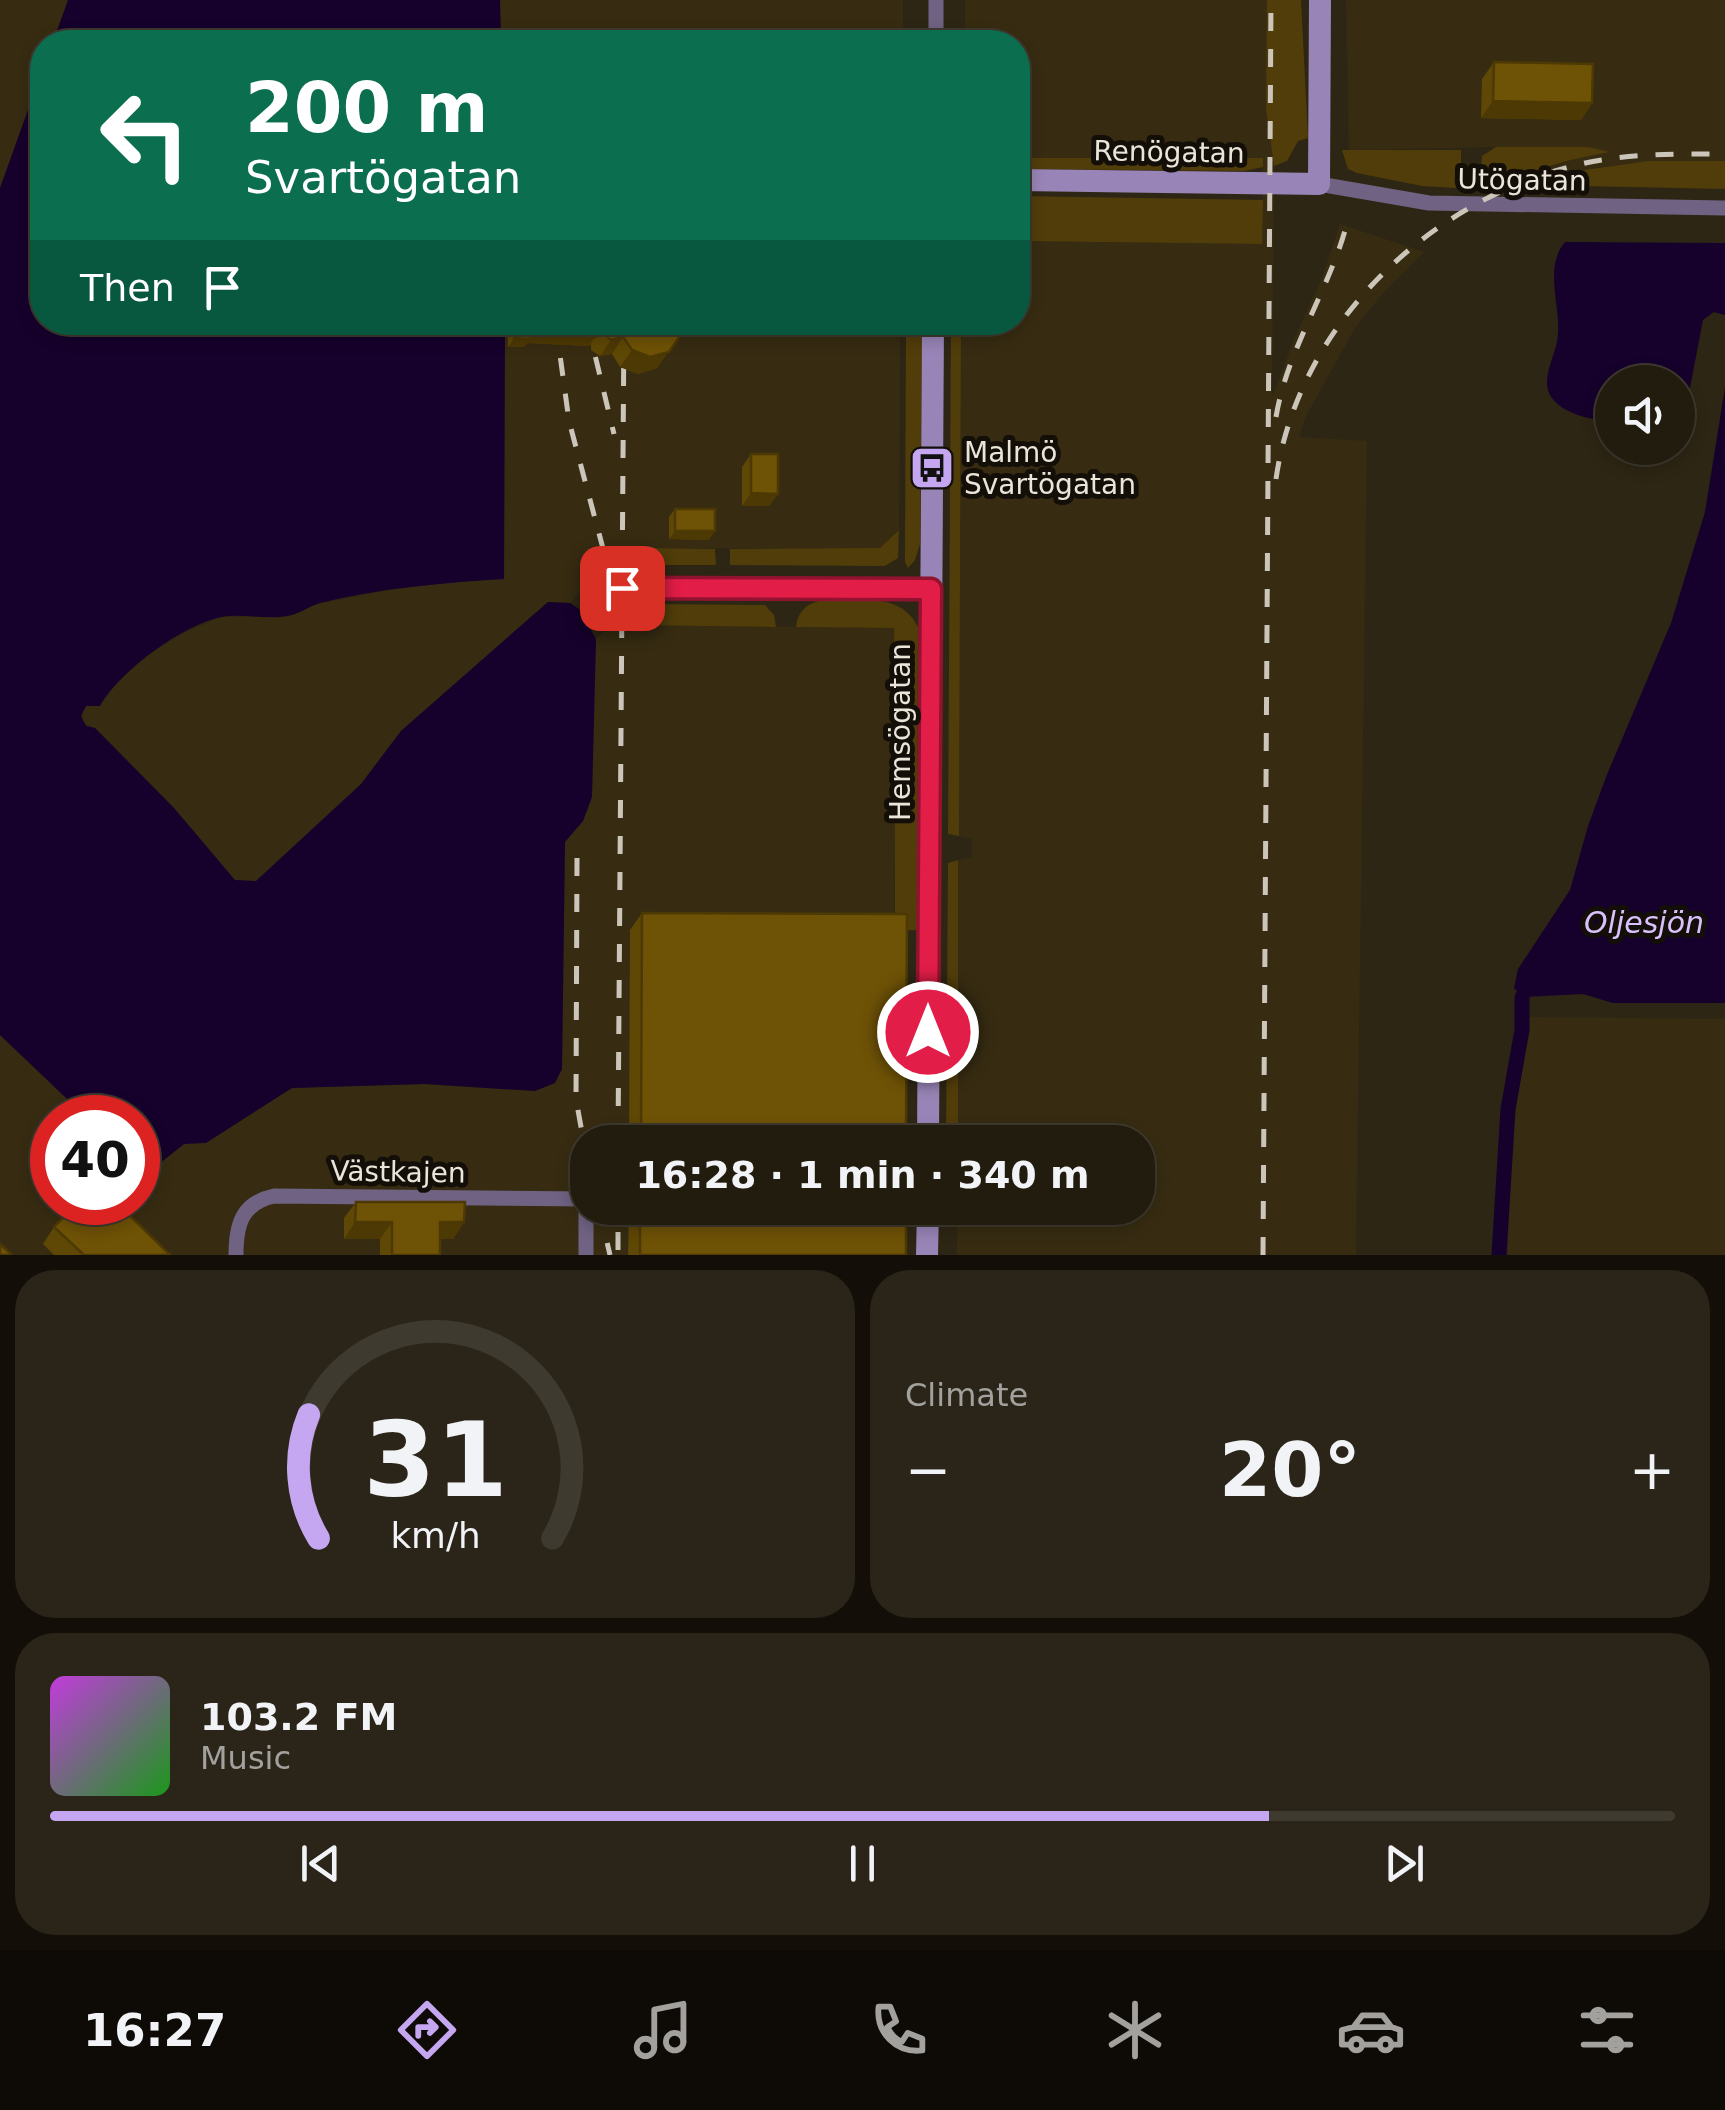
<!DOCTYPE html>
<html lang="en">
<head>
<meta charset="utf-8">
<style>
  body { margin:0; font-family:"DejaVu Sans",sans-serif; background:#2a2518; color:#f1f3f6; height:100vh; display:flex; flex-direction:column; font-size:38px; white-space:nowrap }
  * { box-sizing:border-box; margin:0 }
  p { font-size:32px; color:#a2a19e }
  .icon { flex:none; width:55px; height:55px; fill:none; stroke:currentColor; stroke-width:2; stroke-linecap:round; stroke-linejoin:round }
  .map { position:relative; height:1255px; overflow:hidden }
  .side { display:flex; flex-direction:column; gap:15px; padding:15px; background:#130f08; flex:1 }
  .side>* { flex:none }
  .banner { position:absolute; left:30px; top:30px; width:1000px; height:305px; border-radius:40px; box-shadow:0 5px 15px #0003,0 0 0 2px #3f3a2f; background:#0b6e4f; color:#fff; overflow:hidden }
  .controls { position:absolute; left:1595px; top:365px; display:grid; gap:20px }
  .controls a { display:grid; place-items:center; width:100px; height:100px; border-radius:50%; background:#221c0f; box-shadow:0 5px 15px #0003,0 0 0 2px #3f3a2f; font-size:50px }
  .speed { position:absolute; left:30px; top:1095px; display:flex; gap:20px; font-size:50px; font-weight:700; text-align:center }
  .speed>* { display:grid; place-content:center; width:130px; height:130px; border-radius:50%; background:#221c0f; box-shadow:0 5px 15px #0003,0 0 0 2px #3f3a2f; line-height:1 }
  .speed .limit { border:15px solid #d22; background:#fff; color:#111 }
  .pin { position:absolute; display:grid; place-items:center; width:85px; height:85px; color:#fff; margin:-42px; border-radius:20px; box-shadow:0 5px 15px #0006 }
  .me { position:absolute; width:110px; margin:-55px; rotate:0deg; stroke-linejoin:round; filter:drop-shadow(0 0 8px #0008) }
  .turn { display:flex; align-items:center; gap:35px; height:210px; padding:0 50px; font-size:45px }
  .turn .icon { width:130px; height:130px; stroke-width:2.5 }
  .turn b { display:block; font-size:70px; line-height:85px }
  .then { display:flex; align-items:center; height:95px; padding:0 50px; background:#0003; gap:20px; font-size:38px }
  .big { font-size:75px; font-weight:600; line-height:1.1 }
  .side .widget { flex:1; display:flex; flex-direction:column; justify-content:center; gap:15px; min-width:0; padding:0 35px; border-radius:40px; background:#2a2518 }
  .side .dial { align-items:center; gap:0 }
  .dial svg { height:260px; overflow:visible; fill:none; stroke:#3f3a2f; stroke-width:7; stroke-linecap:round; text-anchor:middle }
  .dial text { fill:#f1f3f6; stroke:none }
  .song { display:flex; align-items:center; gap:30px }
  .cover { width:120px; height:120px; border-radius:15px; background:linear-gradient(135deg,hsl(290 70% 55%),hsl(120 70% 35%)) }
  .played { height:10px; border-radius:5px; background:linear-gradient(90deg,#c5a6f0 75%,#3f3a2f 75%) }
  .keys { display:flex; justify-content:space-around; direction:ltr }
  .heat { display:flex; justify-content:space-between; align-items:center; font-size:55px; direction:ltr }
  .side .tiles { flex:1; display:grid; gap:15px; grid-template-columns:1fr 1fr }
  .widget:last-child { grid-column:span 2 }
  .trip { position:absolute; left:570px; top:1125px; width:585px; height:100px; border-radius:40px; background:#221c0f; box-shadow:0 5px 15px #0003,0 0 0 2px #3f3a2f; font-weight:600; line-height:100px; text-align:center }
  .menu { display:flex; height:160px; justify-content:space-around; align-items:center; background:#0e0b06; color:#a2a19e }
  .menu .icon { width:70px; height:70px }
  .menu .selected { color:#c5a6f0 }
  .menu b { font-size:45px; color:#f1f3f6 }
  .map>svg:first-child { display:block }
</style>
</head>
<body>
<div class="map">
<svg width="1725" height="1255" viewBox="0 0 1725 1255">
  <rect width="100%" height="100%" fill="#2e2614"/>
  <g fill="#372c12">
    <polygon points="0,0 68,0 53,42 42,42 42,71 0,188"/>
    <polygon points="500,0 903,0 903,42 501,42"/>
    <polygon points="965,0 1267,0 1266,109 1274,166 1272,398 1295,337 1322,278 1340,224 1424,252 1383,293 1355,328 1305,418 1299,437 1367,441 1356,1255 957,1255 957,1208 1138,1208 1138,1142 958,1142 958,860 972,857 972,839 959,836 961,323 1018,322 1018,241 1261,244 1263,200 1262,158 1018,158 1018,42 965,42"/>
    <polygon points="1346,0 1725,0 1725,161 1630,163 1584,170 1535,185 1501,184 1581,157 1496,147 1349,150"/>
    <polygon points="505,323 900,323 899,530 880,548 859,549 615,548 570,603 548,602 401,731 361,784 256,881 235,881 174,808 95,728 82,722 83,710 86,706 100,706 116,683 143,658 182,634 220,617 289,616 317,604 415,585 504,579"/>
    <polygon points="611,625 894,628 894,1142 588,1142 588,1208 894,1208 894,1255 0,1255 0,1035 86,1117 52,1118 52,1202 138,1202 138,1167 146,1174 184,1144 292,1088 424,1084 535,1091 562,1069 565,842 583,821 592,797 596,639"/>
    <polygon points="1528,1017 1725,1019 1725,1255 1508,1255 1508,1170"/>
  </g>
  <g fill="#513d0a">
    <polygon points="1267,0 1301,0 1308,138 1298,141 1287,161 1274,166 1266,109"/>
    <path d="M1496 147H1588L1610 152C1581 157 1552 164 1524 175 1514 178 1503 187 1493 183 1481 179 1481 167 1482 156Z"/>
    <polygon points="1461,150 1461,182 1456,188 1422,186 1357,173 1348,169 1342,150"/>
    <polygon points="1018,158 1263,158 1263,167 1244,171 1018,169"/>
    <polygon points="1648,161 1725,161 1725,189 1535,185 1584,170"/>
    <polygon points="1018,196 1263,200 1262,244 1018,241"/>
    <polygon points="961,322 959,836 948,834 951,323"/>
    <polygon points="906,323 922,323 920,544 915,560 908,568 905,562"/>
    <polygon points="899,530 898,558 885,566 730,565 730,549 880,548"/>
    <polygon points="643,548 715,549 716,565 645,565"/>
    <path d="M819 601C854 601 900 590 918 627L917 930 895 931 894 628 796 627C797 613 806 604 819 601Z"/>
    <polygon points="643,604 765,605 774,615 776,627 629,625 632,612"/>
    <polygon points="958,860 958,1142 946,1142 948,863"/>
  </g>
  <g fill="#16002c">
    <polygon points="68,0 500,0 501,42 53,42"/>
    <path d="M42 71V322L505 323 504 579C442 583 381 588 320 603 310 606 302 612 292 615 270 621 245 613 222 617 183 624 119 672 100 706H86L81 716 86 726 95 728 174 808 235 880 256 881 361 784 401 731 548 602 570 603 579 609 596 639 592 797 583 821 565 842 562 1069 555 1083 535 1091 424 1084 292 1088 206 1143 184 1144 145 1175 138 1167V1118L86 1117 0 1035V188Z"/>
    <path d="M1565 242 1725 243V315L1714 312 1703 320 1689 393 1684 398 1678 421V382H1612V422C1591 419 1562 415 1550 395 1540 377 1558 352 1558 333 1560 304 1544 267 1565 242Z"/>
    <polygon points="1725,387 1725,1003 1613,1003 1583,994 1522,997 1514,988 1518,969 1570,890 1588,826 1606,777 1671,623 1705,512"/>
  </g>
  <g fill="none" stroke-linecap="round" stroke-linejoin="round">
    <polyline stroke="#16002c" stroke-width="15" points="1499,1255 1508,1109 1522,1030 1522,997"/>
    <g stroke="#6f6282" stroke-width="15">
      <polyline points="936,42 936,0"/>
      <polyline points="1319,184 1429,203 1725,208"/>
      <polyline points="622,588 931,589"/>
      <path d="M236 1255C236 1224 242 1203 274 1196L586 1199V1255"/>
    </g>
    <g stroke="#9884b6" stroke-width="22">
      <polyline points="1018,180 1319,184 1320,0"/>
      <polyline points="928,1142 933,322"/>
      <polyline points="927,1255 928,1208"/>
    </g>
    <g stroke="#ccc6ba" stroke-width="5" stroke-dasharray="18 18" stroke-linecap="butt">
      <polyline points="560,322 560,355 569,421 613,586"/>
      <polyline points="587,322 614,434"/>
      <path d="M1276 417C1287 350 1328 292 1346 227"/>
      <path d="M1276 479C1298 324 1431 198 1581 164 1629 153 1677 154 1725 154"/>
      <polyline points="577,858 576,1099 588,1166"/>
      <polyline points="618,1142 624,322"/>
      <polyline points="599,1208 610,1255"/>
      <polyline points="618,1250 618,1208"/>
      <polyline points="1263,1255 1271,0"/>
    </g>
  </g>
  <g fill="#5f4705">
    <polygon points="1494,62 1592,103 1581,120 1481,118 1482,79"/>
    <polygon points="513,322 530,328 596,331 602,322 681,322 657,368 638,374 620,367 612,354 600,356 591,350 591,344 589,346 527,343 524,347 508,347 508,331"/>
    <polygon points="751,454 778,494 769,506 742,506 742,467"/>
    <polygon points="675,509 709,540 669,539 669,517"/>
    <polygon points="642,913 906,1142 629,1142 630,930"/>
    <polygon points="356,1202 464,1222 453,1239 440,1239 440,1255 380,1255 380,1239 344,1239 344,1218"/>
    <polygon points="629,1208 906,1208 906,1255 628,1255"/>
    <polygon points="54,1227 170,1255 54,1255 43,1244"/>
  </g>
  <g fill="#4d3904">
    <polygon points="1493,101 1592,103 1581,120 1481,118"/>
    <polygon points="530,335 595,337 589,346 527,343 524,347 508,347 514,338"/>
    <polygon points="680,336 657,368 638,374 620,367 632,350"/>
    <polygon points="623,337 612,354 600,356 611,340"/>
    <polygon points="751,493 778,494 769,506 742,506"/>
    <polygon points="675,531 715,531 709,540 669,539"/>
    <polygon points="355,1222 392,1222 380,1239 344,1239"/>
    <polygon points="440,1222 464,1222 453,1239 428,1239"/>
  </g>
  <g fill="#6e5206" stroke="#4d3904" stroke-width="2.5">
    <polygon points="1494,62 1593,64 1592,103 1493,101"/>
    <polygon points="514,322 530,322 530,328 596,331 595,337 530,335 530,339 514,338"/>
    <polygon points="602,322 681,322 682,327 680,336 669,352 650,357 632,350 623,337 611,340 603,333"/>
    <polygon points="751,454 778,454 778,494 751,493"/>
    <rect x="675" y="509" width="40" height="22"/>
    <polygon points="642,913 907,914 906,1142 641,1142"/>
    <polygon points="78,1202 116,1202 170,1255 84,1255 54,1227"/>
    <polygon points="356,1202 465,1202 464,1222 440,1222 440,1255 392,1255 392,1222 355,1222"/>
    <rect x="640" y="1208" width="266" height="47"/>
    <polygon points="0,1244 11,1254 10,1255 0,1255"/>
  </g>
  <g fill="none" stroke-linecap="round" stroke-linejoin="round">
    <defs>
      <polyline id="route" points="622,588 931,589 928,1032"/>
    </defs>
    <use href="#route" stroke="#92132f" stroke-width="25"/>
    <use href="#route" stroke="#e11d48" stroke-width="18"/>
  </g>
  <defs>
    <symbol id="bus-square" viewBox="-11 -11 22 22"><rect x="-9" y="-9" width="18" height="18" rx="4" fill="#c5a6f0" stroke="#130f08"/><path d="M-5-6H5V4H4V6H2V4H-2V6H-4V4H-5ZM-3.5-4V0h7V-4ZM-3.5 1.2v1.5H-2V1.2ZM2 1.2v1.5H3.5V1.2Z" fill="#111"/></symbol>
  </defs>
  <g fill-rule="evenodd">
    <use href="#bus-square" x="907" y="443" width="50" height="50"/>
  </g>
  <g text-anchor="middle" dominant-baseline="central" stroke-width="10" stroke-linejoin="round" paint-order="stroke">
    <g font-size="28" fill="#eae4d9" stroke="#130f08">
      <text transform="translate(1169 152) rotate(1)">Renögatan</text>
      <text transform="translate(1522 180) rotate(1)">Utögatan</text>
      <text transform="translate(900 732) rotate(-90)">Hemsögatan</text>
      <text transform="translate(398 1172) rotate(1)">Västkajen</text>
    </g>
    <g font-size="28" fill="#eae4d9" stroke="#130f08" text-anchor="start">
      <text x="964" y="452">Malmö<tspan x="964" dy="32">Svartögatan</tspan></text>
    </g>
    <g font-size="30" font-style="italic" fill="#dac1fd" stroke="#130f08">
      <text x="1644" y="922">Oljesjön</text>
    </g>
  </g>
</svg>
<div class="controls">
<a><svg class="icon" aria-label="sound" viewBox="0 0 24 24"><path d="M4 9h4l5-4v14l-5-4H4zM17 9q2 3 0 6"/></svg></a>
</div>
<div class="speed"><div class="limit">40</div></div>
<div class="pin" style="left:622px;top:588px;background:#d93025"><svg class="icon" aria-label="arrive" viewBox="0 0 24 24"><path d="M6 21V4h12l-3 4 3 4H6"/></svg></div>
<svg class="me" style="left:928px;top:1032px" viewBox="-20 -20 40 40"><circle r="17" fill="#e11d48" stroke="#fff" stroke-width="3"/><path d="M0-11L8 9 0 5-8 9z" fill="#fff"/></svg>
<div class="trip">16:28 · 1 min · 340 m</div>
<div class="banner">
<div class="turn"><svg class="icon" aria-label="left" viewBox="0 0 24 24"><path d="M17 20v-9H6M10 6l-5 5 5 5"/></svg><div><b>200 m</b>Svartögatan</div></div>
<div class="then">Then<svg class="icon" aria-label="arrive" viewBox="0 0 24 24"><path d="M6 21V4h12l-3 4 3 4H6"/></svg></div>
</div>
</div>
<section class="side">
<div class="tiles">
<div class="widget dial"><svg viewBox="0 0 100 80">
<path d="M14 69A42 42 0 1 1 86 69"/>
<path d="M14 69A42 42 0 0 1 11 31" stroke="#c5a6f0"/>
<text x="50" y="56" font-size="32" font-weight="700">31</text>
<text x="50" y="72" font-size="11">km/h</text>
</svg></div>
<div class="widget"><p>Climate</p>
<div class="heat"><a>−</a><b class="big">20°</b><a>+</a></div>
</div>
<div class="widget">
<div class="song"><i class="cover"></i><div><b>103.2 FM</b><p>Music</p></div></div>
<div class="played"></div>
<div class="keys"><svg class="icon" aria-label="previous" viewBox="0 0 24 24"><path d="M18 5L8 12l10 7zM5 5v14"/></svg><svg class="icon" aria-label="pause" viewBox="0 0 24 24"><path d="M8 5v14M16 5v14"/></svg><svg class="icon" aria-label="next" viewBox="0 0 24 24"><path d="M6 5l10 7-10 7zM19 5v14"/></svg></div>
</div>
</div>
</section>
<nav class="menu">
<b>16:27</b>
<svg class="icon selected" aria-label="directions" viewBox="0 0 24 24"><path d="M12 3l9 9-9 9-9-9zM9 14v-3h6M13 9l2 2-2 2"/></svg>
<svg class="icon" aria-label="music" viewBox="0 0 24 24"><path d="M9 18V5l10-2v13"/><circle cx="6" cy="18" r="3"/><circle cx="16" cy="16" r="3"/></svg>
<svg class="icon" aria-label="phone" viewBox="0 0 24 24"><path d="M5 4h4l2 5-3 2q2 4 5 5l2-3 5 2v4C11 20 4 13 5 4z"/></svg>
<svg class="icon" aria-label="climate" viewBox="0 0 24 24"><path d="M12 3v18M4 7l16 10M4 17L20 7"/></svg>
<svg class="icon" aria-label="car" viewBox="0 0 24 24"><path d="M5 17H2v-5l4-1 3-4h7l3 4 3 1v5h-3M9 17h6M6 11h13"/><circle cx="7" cy="17" r="2"/><circle cx="17" cy="17" r="2"/></svg>
<svg class="icon" aria-label="filters" viewBox="0 0 24 24"><path d="M4 7h16M4 17h16"/><circle cx="9" cy="7" r="2"/><circle cx="15" cy="17" r="2"/></svg>
</nav>
</body>
</html>
